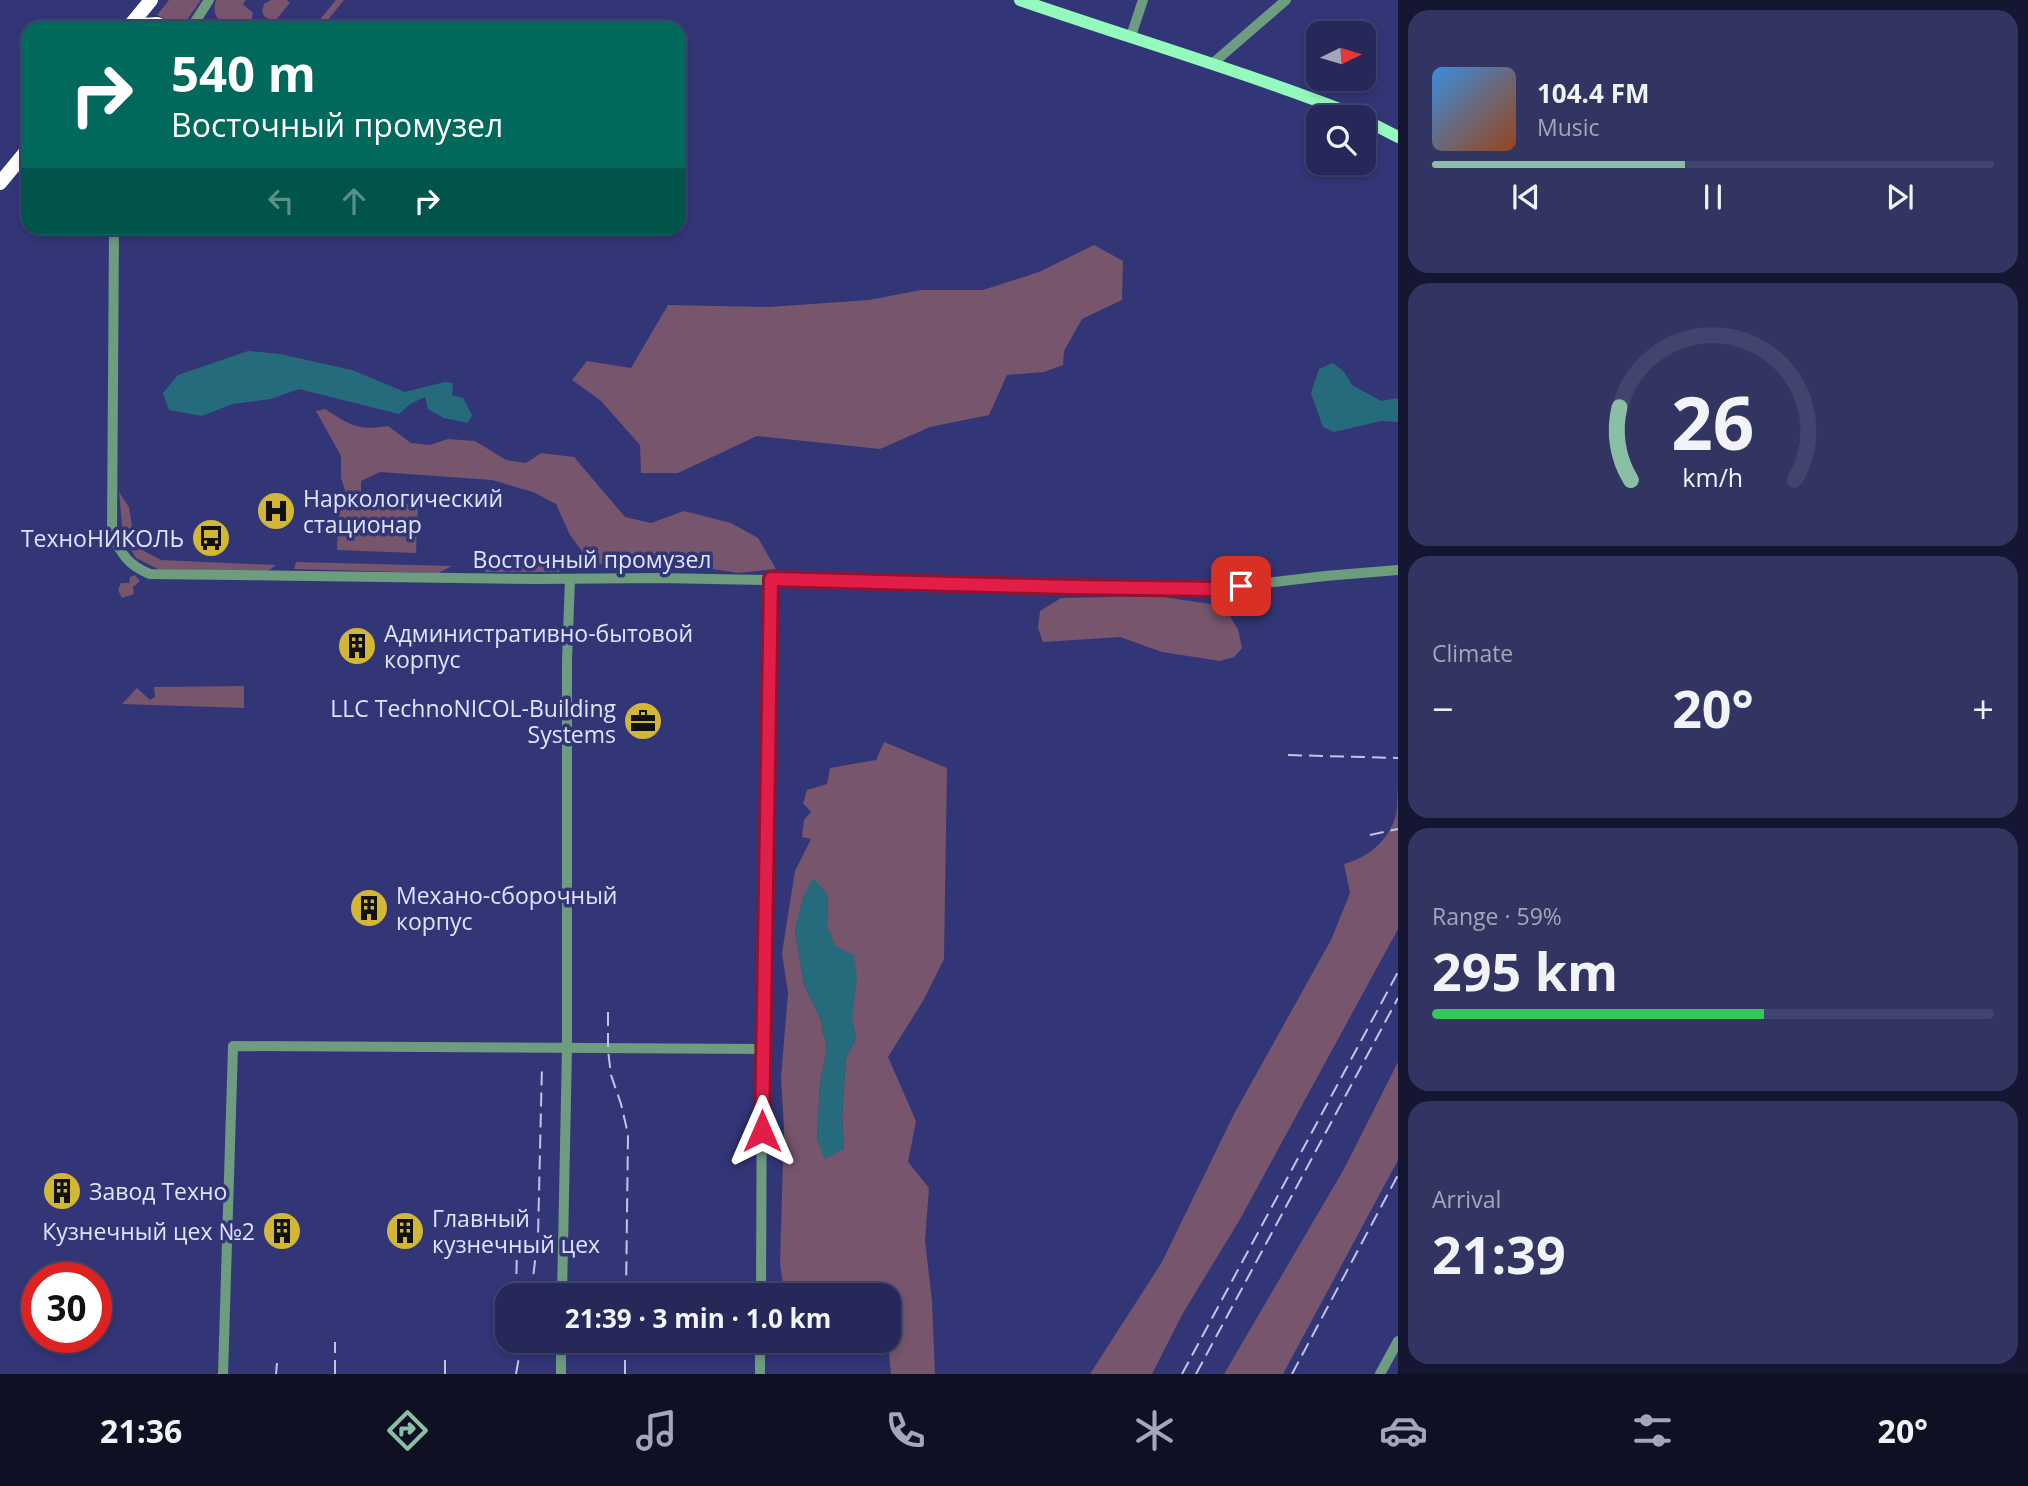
<!DOCTYPE html>
<html lang="en">
<head>
<meta charset="utf-8">
<style>
  body { margin:0; font-family:"Open Sans",sans-serif; background:#323462; color:#f1f3f6; height:100vh; display:flex; flex-direction:column; font-size:26px; white-space:nowrap }
  * { box-sizing:border-box; margin:0 }
  p { font-size:23px; color:#a4a6ba }
  .icon { flex:none; width:38px; height:38px; fill:none; stroke:currentColor; stroke-width:2; stroke-linecap:round; stroke-linejoin:round }
  .map { position:relative; flex:1; overflow:hidden }
  .panel { display:flex; flex-direction:column; gap:10px; padding:10px; background:#151631; width:630px }
  .panel>* { flex:none }
  .top-card { position:absolute; left:21px; top:21px; width:665px; height:214px; border-radius:21px; box-shadow:0 4px 10px #0003,0 0 0 2px #42446f; background:#00695c; color:#fff; overflow:hidden }
  .needle { width:46px; rotate:85deg }
  .fabs { position:absolute; left:1306px; top:21px; display:grid; gap:14px }
  .fabs a { display:grid; place-items:center; width:70px; height:70px; border-radius:14px; background:#262859; box-shadow:0 4px 10px #0003,0 0 0 2px #42446f; font-size:35px }
  .speed { position:absolute; left:21px; top:1262px; display:flex; gap:14px; font-size:35px; font-weight:700; text-align:center }
  .speed>* { display:grid; place-content:center; width:91px; height:91px; border-radius:50%; background:#262859; box-shadow:0 4px 10px #0003,0 0 0 2px #42446f; line-height:1 }
  .speed .limit { border:10px solid #d22; background:#fff; color:#111 }
  .pin { position:absolute; display:grid; place-items:center; width:60px; height:60px; color:#fff; margin:-30px; border-radius:14px; box-shadow:0 4px 10px #0006 }
  .me { position:absolute; width:77px; margin:-38px; rotate:0deg; stroke-linejoin:round; filter:drop-shadow(0 0 5px #0008) }
  .turn { display:flex; align-items:center; gap:24px; height:147px; padding:0 35px; font-size:32px }
  .turn .icon { width:91px; height:91px; stroke-width:2.5 }
  .turn b { display:block; font-size:49px; line-height:60px }
  .lanes { display:flex; align-items:center; height:66px; padding:0 35px; background:#0003; justify-content:center; gap:35px; direction:ltr }
  .lanes .off { opacity:.35 }
  .big { font-size:52px; font-weight:700; line-height:1.1 }
  .panel .widget { flex:1; display:flex; flex-direction:column; justify-content:center; gap:10px; min-width:0; padding:0 24px; border-radius:21px; background:#323462 }
  .panel .dial { align-items:center; gap:0 }
  .dial svg { height:182px; overflow:visible; fill:none; stroke:#42446f; stroke-width:7; stroke-linecap:round; text-anchor:middle }
  .dial text { fill:#f1f3f6; stroke:none }
  .song { display:flex; align-items:center; gap:21px }
  .cover { width:84px; height:84px; border-radius:10px; background:linear-gradient(135deg,hsl(210 70% 55%),hsl(20 70% 35%)) }
  .played { height:7px; border-radius:4px; background:linear-gradient(90deg,#8abfa5 45%,#42446f 45%) }
  .keys { display:flex; justify-content:space-around; direction:ltr }
  .heat { display:flex; justify-content:space-between; align-items:center; font-size:38px; direction:ltr }
  .charge { height:10px; border-radius:5px; background:linear-gradient(90deg,#34c759 59%,#42446f 0) }
  .trip { position:absolute; left:495px; top:1283px; width:406px; height:70px; border-radius:21px; background:#262859; box-shadow:0 4px 10px #0003,0 0 0 2px #42446f; font-weight:700; line-height:70px; text-align:center }
  .tabs { display:flex; height:112px; justify-content:space-around; align-items:center; background:#0f1024; color:#a4a6ba }
  .tabs .icon { width:49px; height:49px }
  .tabs .selected { color:#8abfa5 }
  .tabs b { font-size:32px; color:#f1f3f6 }
  main { display:flex; flex:1; min-height:0 }
  .map>svg:first-child { display:block }
</style>
</head>
<body>
<main>
<div class="map">
<svg width="1398" height="1374" viewBox="0 0 1398 1374">
  <rect width="100%" height="100%" fill="#323677"/>
  <g fill="#76556d" fill-rule="evenodd">
    <polygon points="169,0 201,0 181,28 157,15"/>
    <path d="M216 0H246L243 4 253 13 251 22C234 34 208 22 216 0Z"/>
    <polygon points="271,0 287,0 290,3 274,22 264,16 262,11 264,4"/>
    <polygon points="336,0 344,0 321,28 313,28"/>
    <polygon points="1094,245 1123,261 1122,300 1082,319 1064,351 1063,365 1044,372 1007,375 989,415 930,427 880,449 757,436 678,473 641,473 640,445 600,400 572,380 587,361 631,368 668,305 769,307 869,300 921,290 983,290 1039,272"/>
    <path d="M325 409C349 425 359 431 388 426L411 443 430 445 448 439 475 441 506 460 526 463 541 453 574 457 625 517 651 523 684 511 731 523 758 538 776 569 738 573 662 561 616 567 590 562 570 535 556 504 533 492 492 480 380 472 361 481V499L347 496 341 478V456L316 411Z"/>
    <polygon points="119,492 129,507 133,533 144,551 161,560 276,565 268,571 158,569 136,558 123,537"/>
    <polygon points="339,500 418,504 416,553 337,550"/>
    <polygon points="296,562 452,566 438,573 294,569"/>
    <polygon points="488,565 563,565 559,572 485,572"/>
    <polygon points="135,575 140,581 133,587 134,594 122,598 118,590 121,583 129,583 130,577"/>
    <polygon points="1157,596 1223,606 1238,629 1242,648 1234,657 1220,661 1162,652 1120,637 1043,642 1038,628 1040,611 1061,598"/>
    <polygon points="244,686 244,708 122,704 137,688 150,700 155,697 154,687"/>
    <path d="M884 742 947 768 944 959 923 1001 888 1057 916 1121 908 1162 929 1188 925 1240 932 1302 935 1374H891L888 1341 889 1295H787L784 1292 780 1263 784 1127 781 1078 788 993 782 953 795 871 811 839 802 837 804 820 811 812 803 803 807 790 827 784 830 768 876 760ZM804 895H828L827 926 853 1002 852 1019 856 1038 846 1059 842 1118 844 1149 817 1140 820 1082 827 1049 820 1018 804 985 795 930Z"/>
    <path d="M1398 787V929L1239 1221 1183 1313 1152 1374H1090L1162 1262 1234 1114 1331 940 1350 893 1344 864C1366 858 1385 844 1394 821 1398 812 1397 798 1398 787Z"/>
    <polygon points="1398,1062 1398,1160 1283,1374 1224,1374 1344,1169"/>
  </g>
  <g fill="#266b7b">
    <polygon points="248,351 280,354 352,370 405,392 445,382 453,383 452,395 463,398 472,415 468,423 444,418 428,409 425,397 410,404 399,414 299,389 271,399 232,404 202,416 169,410 163,393 178,375"/>
    <polygon points="1333,363 1344,372 1352,385 1381,401 1398,398 1398,422 1381,421 1334,432 1323,427 1311,393 1319,369"/>
    <polygon points="813,878 828,895 827,926 835,946 854,955 857,977 852,1019 856,1038 846,1059 842,1118 844,1149 825,1159 817,1140 820,1082 827,1049 820,1018 804,985 795,930 804,895"/>
  </g>
  <g fill="none" stroke-linecap="round" stroke-linejoin="round">
    <g stroke="#6d9c7f" stroke-width="10">
      <polyline points="191,28 209,0"/>
      <polyline points="1131,36 1143,0"/>
      <polyline points="1212,64 1286,0"/>
      <path d="M114 228 112 533C120 553 129 566 150 574L536 579 659 578 1214 589 1325 576 1398 570"/>
      <polyline points="562,1295 567,1048 567,660 570,579"/>
      <polyline points="761,1295 762,1049 771,579"/>
      <polyline points="223,1374 233,1046 762,1049"/>
      <polyline points="561,1374 561,1340"/>
      <polyline points="760,1374 760,1340"/>
      <polyline points="1380,1374 1398,1341"/>
    </g>
    <g stroke="#94f9bd" stroke-width="12">
      <path d="M1020 0C1133 39 1248 73 1360 117"/>
      <polyline points="1363,119 1398,137"/>
    </g>
    <g stroke="#fff" stroke-width="14">
      <polyline points="130,26 157,24 167,28"/>
      <polyline points="128,28 151,0"/>
      <polyline points="0,183 28,149"/>
    </g>
    <g stroke="#c1c5e4" stroke-width="2" stroke-dasharray="14 7" stroke-linecap="butt">
      <polyline points="1288,755 1398,758"/>
      <polyline points="1370,835 1398,829"/>
      <polyline points="608,1012 608,1050 611,1075 621,1104 628,1134 626,1295"/>
      <polyline points="516,1295 517,1246"/>
      <polyline points="531,1295 538,1236 542,1065"/>
      <polyline points="276,1374 277,1363"/>
      <polyline points="335,1374 335,1342"/>
      <polyline points="445,1374 445,1354"/>
      <polyline points="516,1374 522,1340"/>
      <polyline points="625,1374 625,1340"/>
      <polyline points="1182,1374 1398,972"/>
      <polyline points="1196,1374 1398,998"/>
      <polyline points="1292,1374 1398,1175"/>
    </g>
  </g>
  <g fill="none" stroke-linecap="round" stroke-linejoin="round">
    <defs>
      <polyline id="route" points="762,1131 771,579 1069,587 1214,589 1241,586"/>
    </defs>
    <use href="#route" stroke="#92132f" stroke-width="18"/>
    <use href="#route" stroke="#e11d48" stroke-width="12"/>
  </g>
  <defs>
    <symbol id="hospital-disc" viewBox="-11 -11 22 22"><circle r="9.5" fill="#d2b736" stroke="#323677"/><path d="M-5-5h3v3.5h4V-5h3V5h-3V1.5h-4V5h-3Z" fill="#111"/></symbol>
    <symbol id="bus-disc" viewBox="-11 -11 22 22"><circle r="9.5" fill="#d2b736" stroke="#323677"/><path d="M-5-6H5V4H4V6H2V4H-2V6H-4V4H-5ZM-3.5-4V0h7V-4ZM-3.5 1.2v1.5H-2V1.2ZM2 1.2v1.5H3.5V1.2Z" fill="#111"/></symbol>
    <symbol id="building-disc" viewBox="-11 -11 22 22"><circle r="9.5" fill="#d2b736" stroke="#323677"/><path d="M-4-6H4V6H1V3H-1V6H-4ZM-2.5-4.3h1.7v1.8h-1.7ZM.8-4.3h1.7v1.8H.8ZM-2.5-1h1.7V.8h-1.7ZM.8-1h1.7V.8H.8Z" fill="#111"/></symbol>
    <symbol id="office-disc" viewBox="-11 -11 22 22"><circle r="9.5" fill="#d2b736" stroke="#323677"/><path d="M-6-3h4V-5.5h4V-3h4V5H-6ZM-1-4.5V-3h2v-1.5ZM-6 0V1H6V0Z" fill="#111"/></symbol>
  </defs>
  <g fill-rule="evenodd">
    <use href="#hospital-disc" x="254" y="489" width="44" height="44"/>
    <use href="#bus-disc" x="189" y="516" width="44" height="44"/>
    <use href="#building-disc" x="335" y="624" width="44" height="44"/>
    <use href="#office-disc" x="621" y="699" width="44" height="44"/>
    <use href="#building-disc" x="347" y="886" width="44" height="44"/>
    <use href="#building-disc" x="40" y="1169" width="44" height="44"/>
    <use href="#building-disc" x="260" y="1209" width="44" height="44"/>
    <use href="#building-disc" x="383" y="1209" width="44" height="44"/>
  </g>
  <g text-anchor="middle" dominant-baseline="central" stroke-width="7" stroke-linejoin="round" paint-order="stroke">
    <g font-size="23" fill="#dfe3fb" stroke="#323677" text-anchor="start">
      <text x="303" y="498">Наркологический<tspan x="303" dy="26">стационар</tspan></text>
      <text x="184" y="538" text-anchor="end">ТехноНИКОЛЬ</text>
      <text x="384" y="633">Административно-бытовой<tspan x="384" dy="26">корпус</tspan></text>
      <text x="616" y="708" text-anchor="end">LLC TechnoNICOL-Building<tspan x="616" dy="26">Systems</tspan></text>
      <text x="396" y="895">Механо-сборочный<tspan x="396" dy="26">корпус</tspan></text>
      <text x="89" y="1191">Завод Техно</text>
      <text x="432" y="1218">Главный<tspan x="432" dy="26">кузнечный цех</tspan></text>
      <text x="255" y="1231" text-anchor="end">Кузнечный цех №2</text>
    </g>
    <g font-size="23" fill="#dfe3fb" stroke="#323677">
      <text x="592" y="559">Восточный промузел</text>
    </g>
  </g>
</svg>
<div class="fabs">
<a><svg class="needle" viewBox="-14 -14 28 28"><path d="M0-13l5 13h-10z" fill="#e53935"/><path d="M0 13l5-13h-10z" fill="#a4a6ba"/></svg></a>
<a><svg class="icon" aria-label="search" viewBox="0 0 24 24"><circle cx="10" cy="10" r="6"/><path d="M15 15l6 6"/></svg></a>
</div>
<div class="speed"><div class="limit">30</div></div>
<div class="pin" style="left:1241px;top:586px;background:#d93025"><svg class="icon" aria-label="arrive" viewBox="0 0 24 24"><path d="M6 21V4h12l-3 4 3 4H6"/></svg></div>
<svg class="me" style="left:762px;top:1131px" viewBox="-20 -20 40 40"><path d="M0-17L14 15 0 8-14 15z" fill="#e11d48" stroke="#fff" stroke-width="4"/></svg>
<div class="trip">21:39 · 3 min · 1.0 km</div>
<div class="top-card">
<div class="turn"><svg class="icon" aria-label="right" viewBox="0 0 24 24"><path d="M7 20v-9h11M14 6l5 5-5 5"/></svg><div><b>540 m</b>Восточный промузел</div></div>
<div class="lanes"><svg class="icon off" aria-label="left" viewBox="0 0 24 24"><path d="M17 20v-9H6M10 6l-5 5 5 5"/></svg><svg class="icon off" aria-label="ahead" viewBox="0 0 24 24"><path d="M12 20V5M6 11l6-6 6 6"/></svg><svg class="icon" aria-label="right" viewBox="0 0 24 24"><path d="M7 20v-9h11M14 6l5 5-5 5"/></svg></div>
</div>
</div>
<section class="panel">
<div class="widget">
<div class="song"><i class="cover"></i><div><b>104.4 FM</b><p>Music</p></div></div>
<div class="played"></div>
<div class="keys"><svg class="icon" aria-label="previous" viewBox="0 0 24 24"><path d="M18 5L8 12l10 7zM5 5v14"/></svg><svg class="icon" aria-label="pause" viewBox="0 0 24 24"><path d="M8 5v14M16 5v14"/></svg><svg class="icon" aria-label="next" viewBox="0 0 24 24"><path d="M6 5l10 7-10 7zM19 5v14"/></svg></div>
</div>
<div class="widget dial"><svg viewBox="0 0 100 80">
<path d="M14 69A42 42 0 1 1 86 69"/>
<path d="M14 69A42 42 0 0 1 9 37" stroke="#8abfa5"/>
<text x="50" y="56" font-size="32" font-weight="700">26</text>
<text x="50" y="72" font-size="11">km/h</text>
</svg></div>
<div class="widget"><p>Climate</p>
<div class="heat"><a>−</a><b class="big">20°</b><a>+</a></div>
</div>
<div class="widget"><p>Range · 59%</p><b class="big">295 km</b><div class="charge"></div></div>
<div class="widget"><p>Arrival</p><b class="big">21:39</b></div>
</section>
</main>
<nav class="tabs">
<b>21:36</b>
<svg class="icon selected" aria-label="directions" viewBox="0 0 24 24"><path d="M12 3l9 9-9 9-9-9zM9 14v-3h6M13 9l2 2-2 2"/></svg>
<svg class="icon" aria-label="music" viewBox="0 0 24 24"><path d="M9 18V5l10-2v13"/><circle cx="6" cy="18" r="3"/><circle cx="16" cy="16" r="3"/></svg>
<svg class="icon" aria-label="phone" viewBox="0 0 24 24"><path d="M5 4h4l2 5-3 2q2 4 5 5l2-3 5 2v4C11 20 4 13 5 4z"/></svg>
<svg class="icon" aria-label="climate" viewBox="0 0 24 24"><path d="M12 3v18M4 7l16 10M4 17L20 7"/></svg>
<svg class="icon" aria-label="car" viewBox="0 0 24 24"><path d="M5 17H2v-5l4-1 3-4h7l3 4 3 1v5h-3M9 17h6M6 11h13"/><circle cx="7" cy="17" r="2"/><circle cx="17" cy="17" r="2"/></svg>
<svg class="icon" aria-label="filters" viewBox="0 0 24 24"><path d="M4 7h16M4 17h16"/><circle cx="9" cy="7" r="2"/><circle cx="15" cy="17" r="2"/></svg>
<b>20°</b>
</nav>
</body>
</html>
